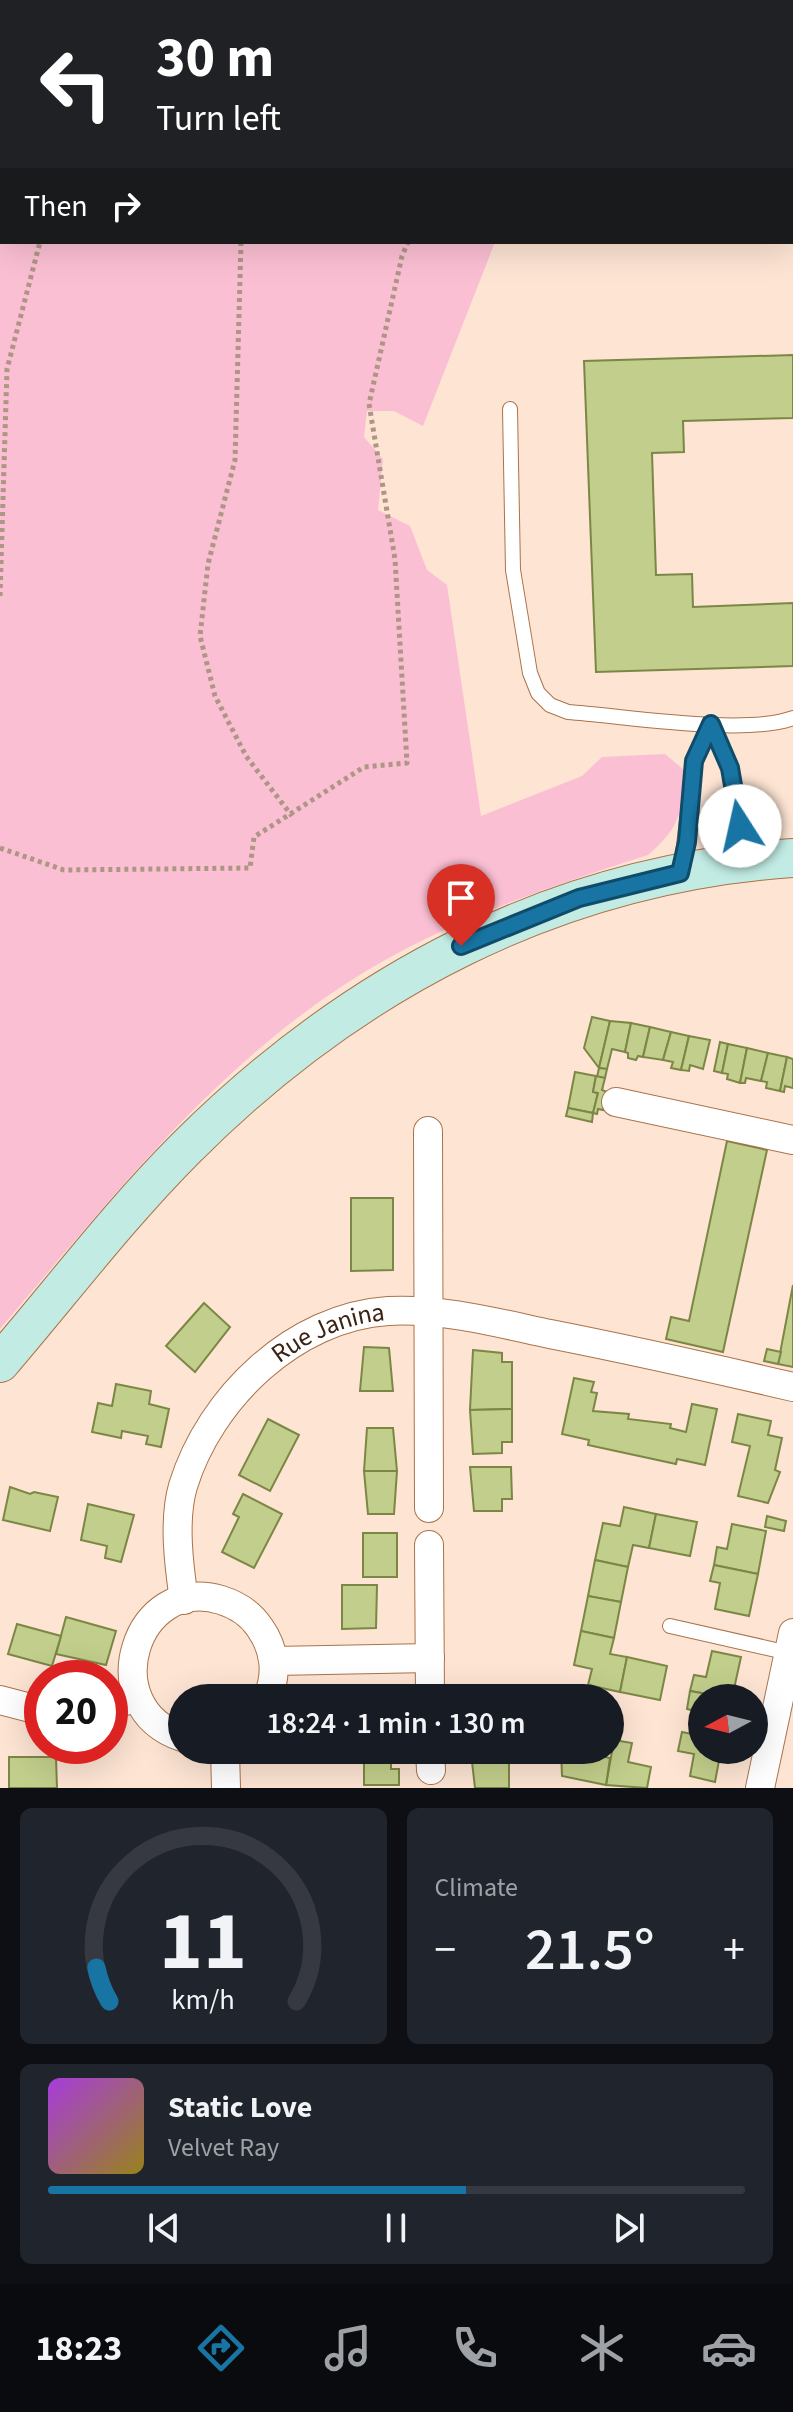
<!DOCTYPE html>
<html lang="en">
<head>
<meta charset="utf-8">
<style>
  body { margin:0; font-family:"Source Sans 3",sans-serif; background:#20242c; color:#f1f3f6; height:100vh; display:flex; flex-direction:column; font-size:30px; white-space:nowrap }
  * { box-sizing:border-box; margin:0 }
  p { font-size:26px; color:#9ea1a6 }
  .icon { flex:none; width:44px; height:44px; fill:none; stroke:currentColor; stroke-width:2; stroke-linecap:round; stroke-linejoin:round }
  .map { position:relative; height:1788px; overflow:hidden }
  .sheet { display:flex; flex-direction:column; gap:20px; padding:20px; background:#0d0f14; flex:1 }
  .sheet>* { flex:none }
  .hud { position:absolute; left:0px; top:0px; width:794px; height:244px; box-shadow:0 8px 32px #0002; background:#202124; color:#fff; overflow:hidden }
  .needle { width:52px; rotate:263deg }
  .buttons { position:absolute; left:688px; top:1684px; display:grid; gap:16px }
  .buttons a { display:grid; place-items:center; width:80px; height:80px; border-radius:50%; background:#171b24; box-shadow:0 8px 32px #0002; font-size:40px }
  .speed { position:absolute; left:24px; top:1660px; display:flex; gap:16px; font-size:40px; font-weight:700; text-align:center }
  .speed>* { display:grid; place-content:center; width:104px; height:104px; border-radius:50%; background:#171b24; box-shadow:0 8px 32px #0002; line-height:1 }
  .speed .limit { border:12px solid #d22; background:#fff; color:#111 }
  .pin { position:absolute; display:grid; place-items:center; width:68px; height:68px; color:#fff; margin:-82px -34px; border-radius:50% 50% 50% 0; rotate:-45deg; box-shadow:0 0 8px #0007 }
  .pin .icon { rotate:45deg }
  .me { position:absolute; width:88px; margin:-44px; rotate:350deg; stroke-linejoin:round; filter:drop-shadow(0 0 6px #0008) }
  .turn { display:flex; align-items:center; gap:28px; height:168px; padding:0 24px; font-size:36px }
  .turn .icon { width:104px; height:104px; stroke-width:2.5 }
  .turn b { display:block; font-size:56px; line-height:68px }
  .then { display:flex; align-items:center; height:76px; padding:0 24px; background:#0003; gap:16px; font-size:30px }
  .big { font-size:60px; font-weight:600; line-height:1.1 }
  .sheet .card { flex:1; display:flex; flex-direction:column; justify-content:center; gap:12px; min-width:0; padding:0 28px; border-radius:12px; background:#20242c }
  .sheet .dial { align-items:center; gap:0 }
  .dial svg { height:208px; overflow:visible; fill:none; stroke:#363941; stroke-width:7; stroke-linecap:round; text-anchor:middle }
  .dial text { fill:#f1f3f6; stroke:none }
  .song { display:flex; align-items:center; gap:24px }
  .cover { width:96px; height:96px; border-radius:12px; background:linear-gradient(135deg,hsl(280 70% 55%),hsl(50 70% 35%)) }
  .played { height:8px; border-radius:4px; background:linear-gradient(90deg,#1875a3 60%,#363941 60%) }
  .keys { display:flex; justify-content:space-around; direction:ltr }
  .heat { display:flex; justify-content:space-between; align-items:center; font-size:44px; direction:ltr }
  .sheet .tiles { flex:1; display:grid; gap:20px; grid-template-columns:1fr 1fr }
  .card:last-child { grid-column:span 2 }
  .trip { position:absolute; left:168px; top:1684px; width:456px; height:80px; border-radius:40px; background:#171b24; box-shadow:0 8px 32px #0002; font-weight:600; line-height:80px; text-align:center }
  .menu { display:flex; height:128px; justify-content:space-around; align-items:center; background:#090b0e; color:#9ea1a6 }
  .menu .icon { width:56px; height:56px }
  .menu .on { color:#1875a3 }
  .menu b { font-size:36px; color:#f1f3f6 }
  .map>svg:first-child { display:block }
</style>
</head>
<body>
<div class="map">
<svg width="793" height="1788" viewBox="0 0 793 1788">
  <rect width="100%" height="100%" fill="#fde4d3"/>
  <g fill="#fbbfd3">
    <path d="M0 0H583L2 2V242H495L423 426 394 411H367L364 437 383 459 378 510 410 526 427 570 447 585 481 816 582 776 602 757 665 754 684 770C682 812 681 827 648 855 545 888 437 924 347 983 209 1072 105 1206 0 1329Z"/>
    <polygon points="584,0 793,0 793,201 792,2"/>
  </g>
  <g fill="#c2ce8b" stroke="#7c8645" stroke-width="2">
    <polygon points="793,355 793,418 683,421 684,452 652,453 656,575 692,574 693,607 793,603 793,666 596,672 584,361"/>
    <polygon points="592,1017 610,1021 599,1068 584,1048"/>
    <polygon points="610,1021 631,1023 625,1052 612,1049 607,1069 599,1068"/>
    <polygon points="631,1023 650,1027 643,1057 638,1056 636,1060 628,1058 628,1053 625,1052"/>
    <polygon points="650,1027 671,1032 663,1060 643,1057"/>
    <polygon points="671,1032 689,1036 681,1070 671,1068 673,1062 663,1060"/>
    <polygon points="689,1036 710,1040 703,1069 690,1065 689,1071 681,1070"/>
    <polygon points="720,1042 728,1044 722,1073 714,1071"/>
    <polygon points="728,1044 747,1048 740,1083 727,1079 728,1074 722,1073"/>
    <polygon points="747,1048 768,1053 761,1081 746,1078 745,1083 740,1083"/>
    <polygon points="768,1053 787,1057 780,1091 766,1088 767,1082 761,1081"/>
    <polygon points="787,1057 793,1059 793,1088 785,1086 784,1092 780,1091"/>
    <polygon points="599,1068 607,1069 605,1078 597,1077"/>
    <polygon points="575,1072 596,1076 593,1092 598,1093 593,1113 568,1108"/>
    <polygon points="596,1076 605,1078 602,1090 607,1092 603,1110 598,1109 597,1114 593,1113 598,1093 593,1092"/>
    <polygon points="568,1108 593,1113 592,1122 566,1116"/>
    <polygon points="727,1141 767,1150 723,1352 666,1339 671,1317 689,1321"/>
    <polygon points="351,1198 393,1198 393,1270 351,1271"/>
    <polygon points="793,1285 793,1367 778,1364"/>
    <polygon points="204,1303 230,1327 195,1372 166,1346"/>
    <polygon points="364,1347 389,1348 393,1391 360,1391"/>
    <polygon points="767,1349 781,1352 778,1364 764,1361"/>
    <polygon points="473,1350 502,1353 502,1362 512,1362 512,1409 470,1410"/>
    <polygon points="574,1378 594,1382 591,1392 597,1393 593,1411 629,1414 628,1419 671,1424 670,1428 686,1432 692,1404 717,1409 705,1465 677,1459 676,1464 588,1445 589,1440 562,1434"/>
    <polygon points="116,1384 151,1391 149,1404 169,1409 161,1447 146,1444 148,1436 122,1431 121,1438 92,1432 98,1403 112,1406"/>
    <polygon points="512,1409 512,1442 502,1442 502,1453 473,1454 470,1410"/>
    <polygon points="738,1414 771,1421 768,1435 782,1438 775,1470 780,1472 768,1503 738,1496 750,1446 732,1442"/>
    <polygon points="268,1419 299,1435 270,1491 239,1475"/>
    <polygon points="367,1428 393,1428 397,1471 364,1471"/>
    <polygon points="470,1467 511,1467 512,1499 502,1499 502,1511 474,1511"/>
    <polygon points="364,1471 397,1471 394,1514 368,1514"/>
    <polygon points="10,1487 30,1494 34,1492 58,1497 50,1531 3,1520"/>
    <polygon points="243,1494 282,1514 254,1568 222,1552 239,1517 233,1514"/>
    <polygon points="88,1504 134,1515 121,1562 105,1558 107,1546 81,1540"/>
    <polygon points="624,1507 656,1514 649,1548 633,1545 628,1567 595,1560 603,1523 620,1526"/>
    <polygon points="656,1514 697,1522 690,1556 649,1548"/>
    <polygon points="767,1516 786,1521 784,1531 765,1527"/>
    <polygon points="732,1524 766,1531 758,1574 714,1565 717,1547 727,1549"/>
    <rect x="363" y="1533" width="34" height="44"/>
    <polygon points="595,1560 628,1567 621,1602 588,1596"/>
    <polygon points="714,1565 758,1574 749,1616 715,1609 720,1583 710,1581"/>
    <polygon points="342,1585 377,1585 376,1628 342,1629"/>
    <polygon points="588,1596 621,1602 614,1638 581,1631"/>
    <polygon points="66,1617 116,1631 106,1665 56,1654"/>
    <polygon points="17,1624 61,1636 52,1666 8,1654"/>
    <polygon points="581,1631 614,1638 610,1654 627,1657 620,1692 588,1685 592,1669 574,1665"/>
    <polygon points="712,1651 741,1657 732,1698 690,1691 694,1675 706,1677"/>
    <polygon points="627,1657 667,1666 660,1700 620,1692"/>
    <rect x="352" y="1688" width="34" height="10"/>
    <polygon points="690,1691 728,1698 702,1698 702,1736 695,1735 699,1712 687,1709"/>
    <polygon points="682,1732 702,1736 702,1750 721,1750 715,1782 690,1776 694,1754 678,1751"/>
    <polygon points="614,1740 632,1743 628,1762 651,1767 647,1788 606,1785"/>
    <polygon points="364,1750 391,1750 391,1769 399,1769 399,1785 364,1785"/>
    <polygon points="561,1750 586,1750 586,1753 610,1758 606,1785 562,1776"/>
    <polygon points="471,1753 509,1753 509,1788 475,1788"/>
    <polygon points="9,1757 56,1757 57,1788 9,1788"/>
  </g>
  <g fill="none" stroke-linecap="round" stroke-linejoin="round">
    <defs>
      <g id="service">
        <path d="M510 409 513 570 530 673 538 693 550 705 568 712C625 716 744 736 793 718"/>
        <polyline points="711,724 730,768 744,864"/>
        <polyline points="681,871 694,761 711,724"/>
        <polyline points="670,1626 789,1653"/>
      </g>
      <g id="minor">
        <polyline points="669,0 672,2"/>
        <polyline points="792,98 793,99"/>
        <polyline points="616,1102 793,1140"/>
        <polyline points="428,1131 429,1508"/>
        <polyline points="429,1545 430,1698"/>
        <path id="s1" d="M184 1600C179 1566 173 1520 183 1486 210 1398 294 1317 388 1311 442 1308 498 1323 550 1334 631 1350 712 1368 793 1387"/>
        <polyline points="274,1661 430,1658"/>
        <polyline points="0,1700 42,1711"/>
        <polyline points="110,1706 137,1697"/>
        <path d="M182 1737C93 1707 136 1574 221 1600 237 1605 251 1614 260 1628 275 1649 278 1675 267 1698"/>
        <polyline points="225,1750 226,1788"/>
        <polyline points="430,1750 431,1770"/>
        <polyline points="760,1788 793,1633"/>
      </g>
      <path id="secondary" d="M0 1363C61 1292 119 1215 186 1148 352 982 556 874 793 858"/>
    </defs>
    <use href="#service" stroke="#aa734a" stroke-width="16"/>
    <use href="#minor" stroke="#aa734a" stroke-width="30"/>
    <use href="#secondary" stroke="#aa734a" stroke-width="40"/>
    <g stroke="#ae9685" stroke-width="5" stroke-dasharray="4 4" stroke-linecap="butt">
      <polyline points="149,2 150,0"/>
      <polyline points="281,2 281,0"/>
      <polyline points="522,2 523,0"/>
      <polyline points="241,242 235,460 208,564 200,636 215,696 246,756 292,816"/>
      <polyline points="0,596 7,369 40,242"/>
      <polyline points="0,848 64,870 250,868 254,837 364,767 407,763 395,559 369,404 402,256 408,242"/>
    </g>
    <use href="#service" stroke="#fff" stroke-width="14"/>
    <use href="#minor" stroke="#fff" stroke-width="28"/>
    <use href="#secondary" stroke="#c1ebe3" stroke-width="38"/>
  </g>
  <g fill="none" stroke-linecap="round" stroke-linejoin="round">
    <defs>
      <polyline id="route" points="461,946 579,898 680,873 687,842 694,761 711,724 730,768 740,826"/>
    </defs>
    <use href="#route" stroke="#104c6a" stroke-width="20"/>
    <use href="#route" stroke="#1875a3" stroke-width="14"/>
  </g>
  <g text-anchor="middle" dominant-baseline="central" stroke-width="6" stroke-linejoin="round" paint-order="stroke">
    <g font-size="26" fill="#3a2312" stroke="#fff">
      <text stroke="none"><textPath href="#s1" startOffset="336">Rue Janina</textPath></text>
    </g>
  </g>
</svg>
<div class="buttons">
<a><svg class="needle" viewBox="-14 -14 28 28"><path d="M0-13l5 13h-10z" fill="#e53935"/><path d="M0 13l5-13h-10z" fill="#9ea1a6"/></svg></a>
</div>
<div class="speed"><div class="limit">20</div></div>
<div class="pin" style="left:461px;top:946px;background:#d93025"><svg class="icon" aria-label="arrive" viewBox="0 0 24 24"><path d="M6 21V4h12l-3 4 3 4H6"/></svg></div>
<svg class="me" style="left:740px;top:826px" viewBox="-20 -20 40 40"><circle r="19" fill="#fff"/><path d="M0-13L10 11 0 6-10 11z" fill="#1875a3"/></svg>
<div class="trip">18:24 · 1 min · 130 m</div>
<div class="hud">
<div class="turn"><svg class="icon" aria-label="left" viewBox="0 0 24 24"><path d="M17 20v-9H6M10 6l-5 5 5 5"/></svg><div><b>30 m</b>Turn left</div></div>
<div class="then">Then<svg class="icon" aria-label="right" viewBox="0 0 24 24"><path d="M7 20v-9h11M14 6l5 5-5 5"/></svg></div>
</div>
</div>
<section class="sheet">
<div class="tiles">
<div class="card dial"><svg viewBox="0 0 100 80">
<path d="M14 69A42 42 0 1 1 86 69"/>
<path d="M14 69A42 42 0 0 1 9 56" stroke="#1875a3"/>
<text x="50" y="56" font-size="32" font-weight="700">11</text>
<text x="50" y="72" font-size="11">km/h</text>
</svg></div>
<div class="card"><p>Climate</p>
<div class="heat"><a>−</a><b class="big">21.5°</b><a>+</a></div>
</div>
<div class="card">
<div class="song"><i class="cover"></i><div><b>Static Love</b><p>Velvet Ray</p></div></div>
<div class="played"></div>
<div class="keys"><svg class="icon" aria-label="previous" viewBox="0 0 24 24"><path d="M18 5L8 12l10 7zM5 5v14"/></svg><svg class="icon" aria-label="pause" viewBox="0 0 24 24"><path d="M8 5v14M16 5v14"/></svg><svg class="icon" aria-label="next" viewBox="0 0 24 24"><path d="M6 5l10 7-10 7zM19 5v14"/></svg></div>
</div>
</div>
</section>
<nav class="menu">
<b>18:23</b>
<svg class="icon on" aria-label="directions" viewBox="0 0 24 24"><path d="M12 3l9 9-9 9-9-9zM9 14v-3h6M13 9l2 2-2 2"/></svg>
<svg class="icon" aria-label="music" viewBox="0 0 24 24"><path d="M9 18V5l10-2v13"/><circle cx="6" cy="18" r="3"/><circle cx="16" cy="16" r="3"/></svg>
<svg class="icon" aria-label="phone" viewBox="0 0 24 24"><path d="M5 4h4l2 5-3 2q2 4 5 5l2-3 5 2v4C11 20 4 13 5 4z"/></svg>
<svg class="icon" aria-label="climate" viewBox="0 0 24 24"><path d="M12 3v18M4 7l16 10M4 17L20 7"/></svg>
<svg class="icon" aria-label="car" viewBox="0 0 24 24"><path d="M5 17H2v-5l4-1 3-4h7l3 4 3 1v5h-3M9 17h6M6 11h13"/><circle cx="7" cy="17" r="2"/><circle cx="17" cy="17" r="2"/></svg>
</nav>
</body>
</html>
